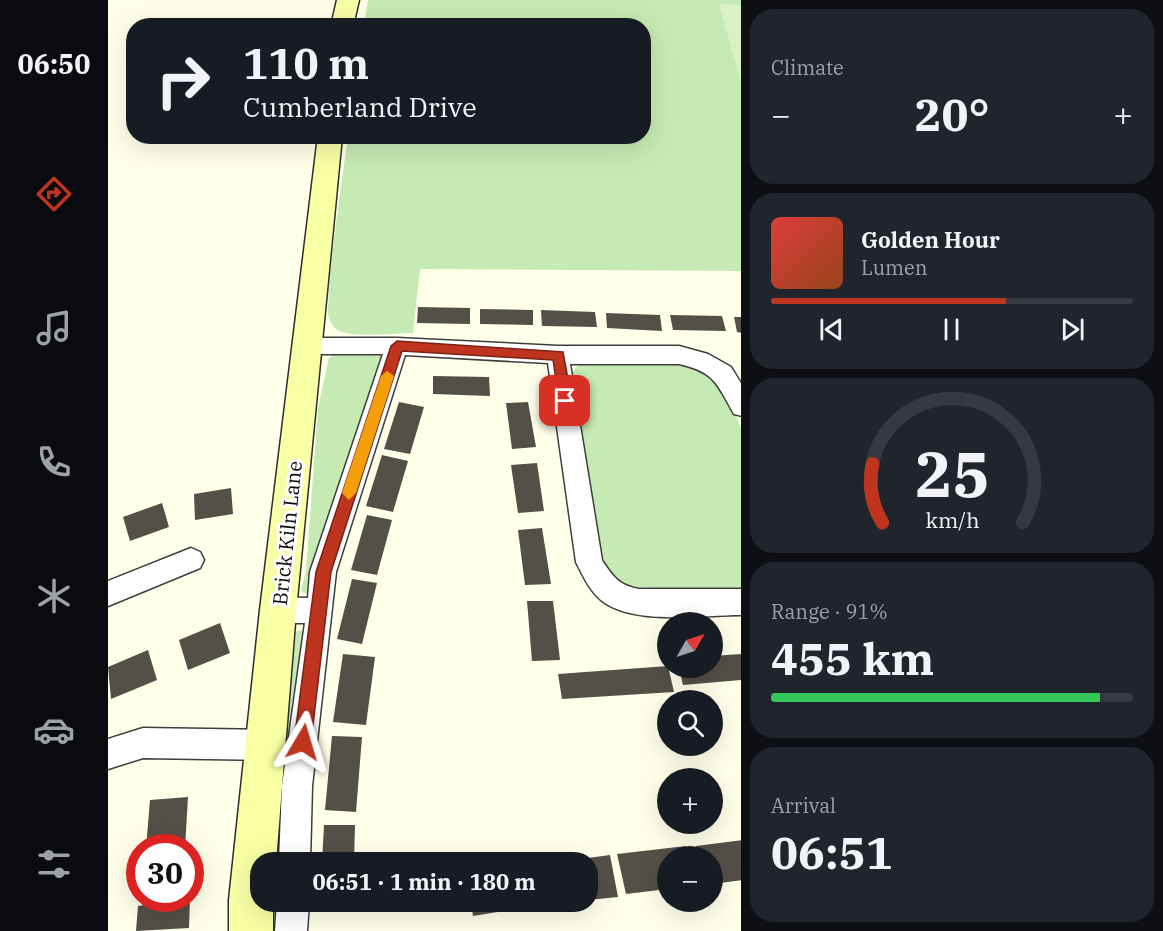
<!DOCTYPE html>
<html lang="en">
<head>
<meta charset="utf-8">
<style>
  body { margin:0; font-family:"IBM Plex Serif",serif; background:#20242c; color:#f1f3f6; height:100vh; display:flex; flex-direction:column; font-size:22px; white-space:nowrap }
  * { box-sizing:border-box; margin:0 }
  p { font-size:20px; color:#9ea1a6 }
  .icon { flex:none; width:33px; height:33px; fill:none; stroke:currentColor; stroke-width:2; stroke-linecap:round; stroke-linejoin:round }
  .map { position:relative; flex:1; overflow:hidden }
  .sheet { display:flex; flex-direction:column; gap:9px; padding:9px; background:#0d0f14; width:422px }
  .sheet>* { flex:none }
  .top-card { position:absolute; left:18px; top:18px; width:525px; height:126px; border-radius:24px; box-shadow:0 6px 24px #0002; background:#171b24; color:#f1f3f6; overflow:hidden }
  .needle { width:39px; rotate:51deg }
  .fabs { position:absolute; left:549px; top:612px; display:grid; gap:12px }
  .fabs a { display:grid; place-items:center; width:66px; height:66px; border-radius:50%; background:#171b24; box-shadow:0 6px 24px #0002; font-size:30px }
  .speed { position:absolute; left:18px; top:834px; display:flex; gap:12px; font-size:30px; font-weight:700; text-align:center }
  .speed>* { display:grid; place-content:center; width:78px; height:78px; border-radius:50%; background:#171b24; box-shadow:0 6px 24px #0002; line-height:1 }
  .speed .limit { border:9px solid #d22; background:#fff; color:#111 }
  .pin { position:absolute; display:grid; place-items:center; width:51px; height:51px; color:#fff; margin:-26px; border-radius:12px; box-shadow:0 3px 9px #0006 }
  .me { position:absolute; width:66px; margin:-33px; rotate:7deg; stroke-linejoin:round; filter:drop-shadow(0 0 4px #0008) }
  .turn { display:flex; align-items:center; gap:21px; height:126px; padding:0 18px; font-size:27px }
  .turn .icon { width:78px; height:78px; stroke-width:2.5 }
  .turn b { display:block; font-size:42px; line-height:51px }
  .big { font-size:45px; font-weight:700; line-height:1.1 }
  .sheet .widget { flex:1; display:flex; flex-direction:column; justify-content:center; gap:9px; min-width:0; padding:0 21px; border-radius:24px; background:#20242c }
  .sheet .dial { align-items:center; gap:0 }
  .dial svg { height:156px; overflow:visible; fill:none; stroke:#363941; stroke-width:7; stroke-linecap:round; text-anchor:middle }
  .dial text { fill:#f1f3f6; stroke:none }
  .song { display:flex; align-items:center; gap:18px }
  .cover { width:72px; height:72px; border-radius:9px; background:linear-gradient(135deg,hsl(0 70% 55%),hsl(20 70% 35%)) }
  .played { height:6px; border-radius:3px; background:linear-gradient(90deg,#bf341f 65%,#363941 65%) }
  .keys { display:flex; justify-content:space-around; direction:ltr }
  .heat { display:flex; justify-content:space-between; align-items:center; font-size:33px; direction:ltr }
  .charge { height:9px; border-radius:4px; background:linear-gradient(90deg,#34c759 91%,#363941 0) }
  .trip { position:absolute; left:142px; top:852px; width:348px; height:60px; border-radius:24px; background:#171b24; box-shadow:0 6px 24px #0002; font-weight:700; line-height:60px; text-align:center }
  main { display:flex; flex:1; min-height:0 }
  .tabs { display:flex; flex-direction:column; width:108px; justify-content:space-around; align-items:center; background:#090b0e; color:#9ea1a6 }
  .tabs .icon { width:42px; height:42px }
  .tabs .active { color:#bf341f }
  .tabs b { font-size:27px; color:#f1f3f6 }
  .map>svg:first-child { display:block }
</style>
</head>
<body>
<main>
<nav class="tabs">
<b>06:50</b>
<svg class="icon active" aria-label="directions" viewBox="0 0 24 24"><path d="M12 3l9 9-9 9-9-9zM9 14v-3h6M13 9l2 2-2 2"/></svg>
<svg class="icon" aria-label="music" viewBox="0 0 24 24"><path d="M9 18V5l10-2v13"/><circle cx="6" cy="18" r="3"/><circle cx="16" cy="16" r="3"/></svg>
<svg class="icon" aria-label="phone" viewBox="0 0 24 24"><path d="M5 4h4l2 5-3 2q2 4 5 5l2-3 5 2v4C11 20 4 13 5 4z"/></svg>
<svg class="icon" aria-label="climate" viewBox="0 0 24 24"><path d="M12 3v18M4 7l16 10M4 17L20 7"/></svg>
<svg class="icon" aria-label="car" viewBox="0 0 24 24"><path d="M5 17H2v-5l4-1 3-4h7l3 4 3 1v5h-3M9 17h6M6 11h13"/><circle cx="7" cy="17" r="2"/><circle cx="17" cy="17" r="2"/></svg>
<svg class="icon" aria-label="filters" viewBox="0 0 24 24"><path d="M4 7h16M4 17h16"/><circle cx="9" cy="7" r="2"/><circle cx="15" cy="17" r="2"/></svg>
</nav>
<div class="map">
<svg width="634" height="931" viewBox="0 0 634 931">
  <rect width="100%" height="100%" fill="#ffffea"/>
  <g fill="#c6eab3">
    <path d="M260 0H633V271L312 269 305 333C288 333 241 339 228 329 223 324 219 316 220 309 223 251 232 194 240 137L536 136V26L256 25Z"/>
    <polygon points="228,353 278,354 200,594 196,593 193,590 198,571 210,408 221,358"/>
    <path d="M480 361 593 366 616 387 633 428V591L522 587 501 570 490 553 463 381C464 369 469 365 480 361Z"/>
    <polygon points="191,630 199,632 178,862 165,862 169,788 183,635"/>
  </g>
  <polygon fill="#daf1c5" points="611,4 633,5 633,83"/>
  <g fill="#544f47">
    <polygon points="310,307 362,308 362,324 309,323"/>
    <polygon points="372,309 425,310 425,325 372,324"/>
    <polygon points="433,310 487,312 489,327 434,326"/>
    <polygon points="498,313 552,315 554,331 499,328"/>
    <polygon points="562,315 614,316 618,331 565,330"/>
    <polygon points="626,317 634,317 634,333 629,332"/>
    <polygon points="325,376 381,377 382,396 325,394"/>
    <polygon points="291,402 316,407 302,454 276,449"/>
    <polygon points="420,402 428,447 404,449 398,403"/>
    <polygon points="274,455 300,461 285,512 258,506"/>
    <polygon points="429,463 436,511 410,513 403,465"/>
    <polygon points="123,488 125,514 87,520 86,494"/>
    <polygon points="54,503 61,527 22,541 15,517"/>
    <polygon points="259,515 284,520 269,575 243,570"/>
    <polygon points="434,528 443,584 417,585 410,530"/>
    <polygon points="244,579 269,583 254,644 229,639"/>
    <polygon points="419,601 445,601 452,660 424,661"/>
    <polygon points="112,623 122,653 80,670 71,640"/>
    <polygon points="40,650 49,680 3,699 0,667"/>
    <polygon points="235,654 267,657 258,725 225,722"/>
    <polygon points="634,654 634,680 575,685 571,668 604,668 604,656"/>
    <polygon points="560,666 566,692 454,699 450,674"/>
    <polygon points="224,736 254,737 248,812 217,810"/>
    <polygon points="80,797 77,848 38,848 42,800"/>
    <polygon points="216,825 247,825 246,862 214,862"/>
    <polygon points="634,840 634,880 604,884 604,856 591,856 588,846"/>
    <polygon points="578,846 581,856 560,856 560,889 518,894 509,854"/>
    <polygon points="502,855 510,897 480,900 480,862 450,862"/>
    <polygon points="82,898 81,928 28,931 30,906"/>
    <polygon points="213,902 245,902 245,910 212,911"/>
    <polygon points="363,902 432,902 433,905 365,916"/>
  </g>
  <g fill="none" stroke-linecap="round" stroke-linejoin="round">
    <defs>
      <g id="street">
        <path d="M200 338H289L450 346H571L600 354 623 367 634 385V416L626 414C609 384 607 372 571 364H462L494 560C504 576 512 586 531 589H634V615C595 615 530 625 497 603 483 594 475 576 468 562L440 363 297 355 228 572 204 786 202 862H171L174 786 197 623H170L161 619 157 610 161 601 170 597 200 598 202 572 275 354H200L192 352 189 346 192 340Z"/>
        <polygon points="83,548 92,552 96,560 92,568 0,606 0,581"/>
        <polygon points="35,728 157,730 167,735 172,745 167,755 157,760 35,758 0,769 0,739"/>
        <polygon points="169,902 201,902 199,931 167,931"/>
      </g>
      <g id="secondary">
        <polygon points="229,0 251,0 245,26 223,26"/>
        <polygon points="210,136 234,136 188,610 168,862 153,862 153,902 165,902 165,931 121,931 121,900 152,610"/>
      </g>
    </defs>
    <use href="#street" stroke="#3e3e3e" stroke-width="3"/>
    <use href="#secondary" stroke="#2d2d2d" stroke-width="3"/>
    <use href="#street" fill="#fff" fill-rule="evenodd"/>
    <use href="#secondary" fill="#f9ffa5" fill-rule="evenodd"/>
  </g>
  <polygon fill="#bf341f" stroke="#7c2214" stroke-width="1.5" points="289,341 455,352 464,401 457,407 451,401 445,360 294,351 223,572 203,742 201,748 195,751 189,748 186,742 208,572 283,346"/>
  <polygon fill="#f59e0b" points="279,371 286,376 248,493 241,500 234,493 273,376"/>
  <g text-anchor="middle" dominant-baseline="central" stroke-width="6" stroke-linejoin="round" paint-order="stroke">
    <g font-size="20" fill="#0b0b0b" stroke="#fff">
      <text transform="translate(179 533) rotate(-84)">Brick Kiln Lane</text>
    </g>
  </g>
</svg>
<div class="fabs">
<a><svg class="needle" viewBox="-14 -14 28 28"><path d="M0-13l5 13h-10z" fill="#e53935"/><path d="M0 13l5-13h-10z" fill="#9ea1a6"/></svg></a>
<a><svg class="icon" aria-label="search" viewBox="0 0 24 24"><circle cx="10" cy="10" r="6"/><path d="M15 15l6 6"/></svg></a>
<a>+</a>
<a>−</a>
</div>
<div class="speed"><div class="limit">30</div></div>
<div class="pin" style="left:457px;top:401px;background:#d93025"><svg class="icon" aria-label="arrive" viewBox="0 0 24 24"><path d="M6 21V4h12l-3 4 3 4H6"/></svg></div>
<svg class="me" style="left:195px;top:742px" viewBox="-20 -20 40 40"><path d="M0-17L14 15 0 8-14 15z" fill="#bf341f" stroke="#fff" stroke-width="4"/></svg>
<div class="trip">06:51 · 1 min · 180 m</div>
<div class="top-card">
<div class="turn"><svg class="icon" aria-label="right" viewBox="0 0 24 24"><path d="M7 20v-9h11M14 6l5 5-5 5"/></svg><div><b>110 m</b>Cumberland Drive</div></div>
</div>
</div>
<section class="sheet">
<div class="widget"><p>Climate</p>
<div class="heat"><a>−</a><b class="big">20°</b><a>+</a></div>
</div>
<div class="widget">
<div class="song"><i class="cover"></i><div><b>Golden Hour</b><p>Lumen</p></div></div>
<div class="played"></div>
<div class="keys"><svg class="icon" aria-label="previous" viewBox="0 0 24 24"><path d="M18 5L8 12l10 7zM5 5v14"/></svg><svg class="icon" aria-label="pause" viewBox="0 0 24 24"><path d="M8 5v14M16 5v14"/></svg><svg class="icon" aria-label="next" viewBox="0 0 24 24"><path d="M6 5l10 7-10 7zM19 5v14"/></svg></div>
</div>
<div class="widget dial"><svg viewBox="0 0 100 80">
<path d="M14 69A42 42 0 1 1 86 69"/>
<path d="M14 69A42 42 0 0 1 9 39" stroke="#bf341f"/>
<text x="50" y="56" font-size="32" font-weight="700">25</text>
<text x="50" y="72" font-size="11">km/h</text>
</svg></div>
<div class="widget"><p>Range · 91%</p><b class="big">455 km</b><div class="charge"></div></div>
<div class="widget"><p>Arrival</p><b class="big">06:51</b></div>
</section>
</main>
</body>
</html>
